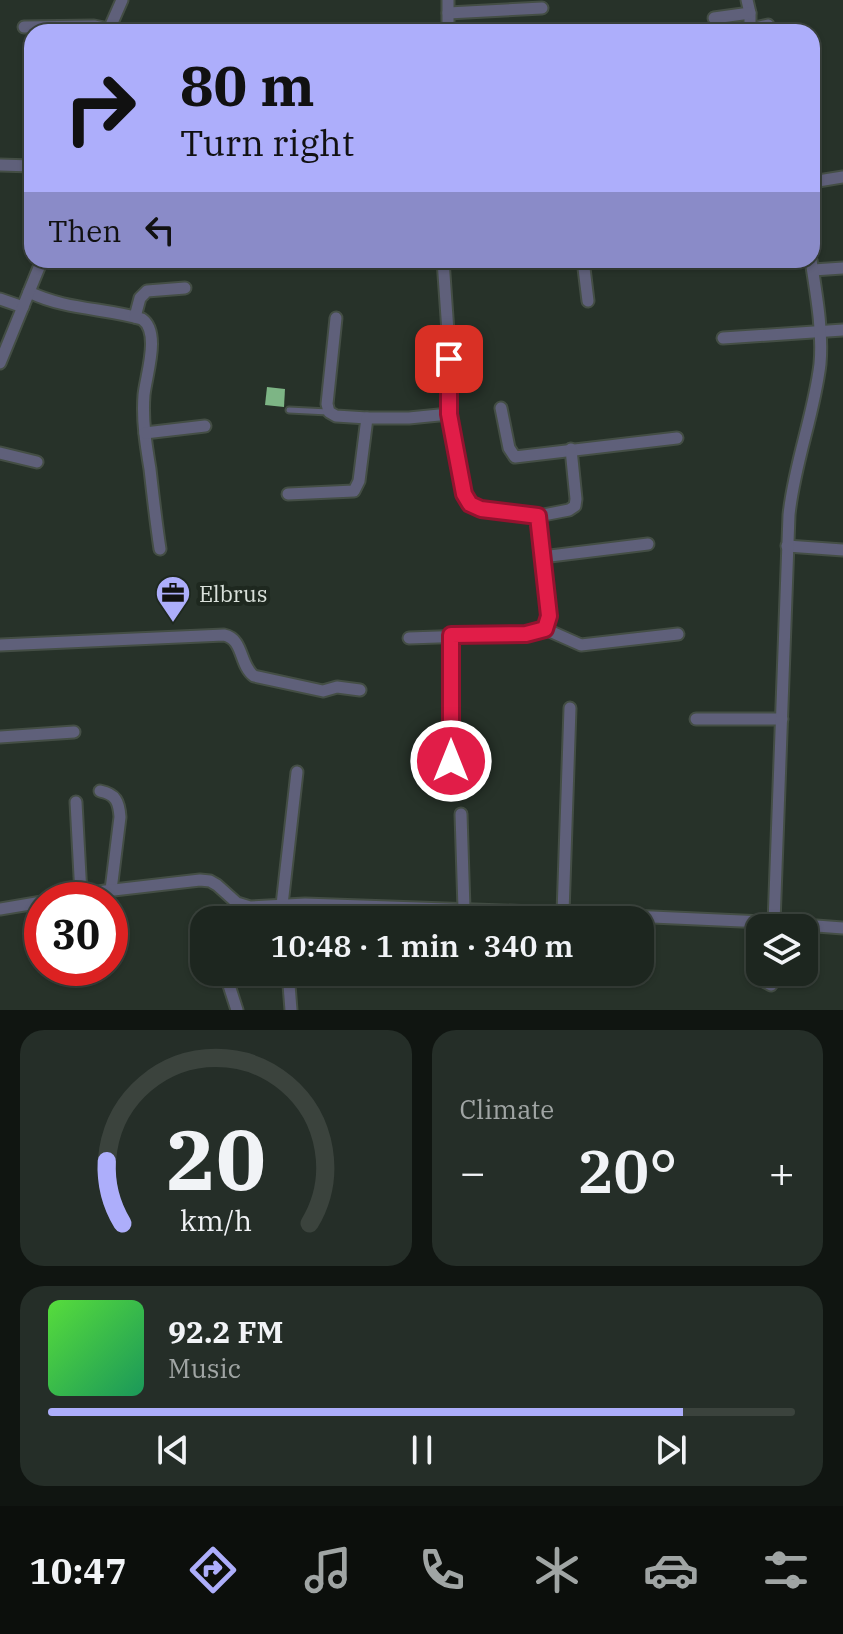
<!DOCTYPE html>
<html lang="en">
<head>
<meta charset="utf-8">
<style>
  body { margin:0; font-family:"IBM Plex Serif",serif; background:#252e28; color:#f1f3f6; height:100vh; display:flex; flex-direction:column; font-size:30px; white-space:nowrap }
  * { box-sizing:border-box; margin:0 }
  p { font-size:26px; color:#a0a5a4 }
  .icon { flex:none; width:44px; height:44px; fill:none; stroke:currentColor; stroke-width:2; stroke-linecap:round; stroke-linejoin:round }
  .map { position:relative; height:1010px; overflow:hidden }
  .drawer { display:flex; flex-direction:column; gap:20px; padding:20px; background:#101511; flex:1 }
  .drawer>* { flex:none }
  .banner { position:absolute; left:24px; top:24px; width:796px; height:244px; border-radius:24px; box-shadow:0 2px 6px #0004,0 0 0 2px #3b433d; background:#adaefb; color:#111; overflow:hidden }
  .tools { position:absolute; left:746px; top:914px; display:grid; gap:16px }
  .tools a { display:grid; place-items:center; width:72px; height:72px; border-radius:16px; background:#1d261f; box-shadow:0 2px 6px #0004,0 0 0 2px #3b433d; font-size:40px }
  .speed { position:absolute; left:24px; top:882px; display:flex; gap:16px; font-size:40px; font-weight:700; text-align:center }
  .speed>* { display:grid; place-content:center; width:104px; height:104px; border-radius:50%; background:#1d261f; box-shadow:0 2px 6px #0004,0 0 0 2px #3b433d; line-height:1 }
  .speed .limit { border:12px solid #d22; background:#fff; color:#111 }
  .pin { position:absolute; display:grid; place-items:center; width:68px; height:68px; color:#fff; margin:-34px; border-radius:16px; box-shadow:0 4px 12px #0006 }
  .me { position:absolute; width:88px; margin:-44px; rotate:0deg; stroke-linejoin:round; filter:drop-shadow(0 0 6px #0008) }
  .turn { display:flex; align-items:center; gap:28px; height:168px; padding:0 24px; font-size:36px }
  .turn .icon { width:104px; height:104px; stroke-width:2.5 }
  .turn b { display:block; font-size:56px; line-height:68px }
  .then { display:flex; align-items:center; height:76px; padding:0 24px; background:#0003; gap:16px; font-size:30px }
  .big { font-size:60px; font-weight:600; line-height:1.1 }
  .drawer .card { flex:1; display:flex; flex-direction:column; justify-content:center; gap:12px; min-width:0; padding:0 28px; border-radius:24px; background:#252e28 }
  .drawer .dial { align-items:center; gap:0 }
  .dial svg { height:208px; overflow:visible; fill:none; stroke:#3b433d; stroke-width:7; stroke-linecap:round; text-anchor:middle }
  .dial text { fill:#f1f3f6; stroke:none }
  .song { display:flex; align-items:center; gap:24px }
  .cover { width:96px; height:96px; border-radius:12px; background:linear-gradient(135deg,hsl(110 70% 55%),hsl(150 70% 35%)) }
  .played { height:8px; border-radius:4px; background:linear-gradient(90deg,#adaefb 85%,#3b433d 85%) }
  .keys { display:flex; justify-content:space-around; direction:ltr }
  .heat { display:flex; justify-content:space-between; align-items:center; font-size:44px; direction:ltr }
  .drawer .tiles { flex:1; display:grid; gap:20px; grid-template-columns:1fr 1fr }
  .card:last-child { grid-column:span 2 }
  .trip { position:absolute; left:190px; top:906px; width:464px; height:80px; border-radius:24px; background:#1d261f; box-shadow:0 2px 6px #0004,0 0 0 2px #3b433d; font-weight:600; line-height:80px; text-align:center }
  .dock { display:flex; height:128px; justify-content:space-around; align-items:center; background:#0c0f0c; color:#a0a5a4 }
  .dock .icon { width:56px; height:56px }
  .dock .current { color:#adaefb }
  .dock b { font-size:36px; color:#f1f3f6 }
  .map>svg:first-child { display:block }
</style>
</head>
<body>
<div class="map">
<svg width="843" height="1010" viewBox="0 0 843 1010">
  <rect width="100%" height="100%" fill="#273229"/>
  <polygon fill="#7db585" points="267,387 285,389 284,407 265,405"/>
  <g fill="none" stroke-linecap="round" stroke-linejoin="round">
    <defs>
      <polyline id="service" points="289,410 328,412"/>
      <g id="minor">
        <polyline points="747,0 750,13 750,32"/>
        <polyline points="448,13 542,8"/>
        <polyline points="714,18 750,13"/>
        <polyline points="24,27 94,26 109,29"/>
        <polyline points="751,29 768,25"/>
        <polyline points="108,32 122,0"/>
        <polyline points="448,32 448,0"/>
        <polyline points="0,165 32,166"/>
        <polyline points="812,182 843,177"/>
        <polyline points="583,260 588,301"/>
        <polyline points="813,270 843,268"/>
        <path d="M29 292C66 310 105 308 142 319 161 332 146 375 144 395 142 420 146 445 150 469 153 496 156 523 160 549"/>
        <polyline points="0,299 23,307"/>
        <polyline points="135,317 140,298 147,291 185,288"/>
        <polyline points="336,318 327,404 329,412 336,416 367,418"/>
        <polyline points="723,338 843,330"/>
        <polyline points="0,363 42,260"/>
        <polyline points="501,408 509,448 515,457 677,438"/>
        <polyline points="145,433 205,426"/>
        <polyline points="0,453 37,462"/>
        <polyline points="288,494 354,491 359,481 367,418 409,418 449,414"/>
        <polyline points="538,516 569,510 575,506 576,499 571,449"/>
        <polyline points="787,546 843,550"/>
        <polyline points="542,557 648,544"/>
        <polyline points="545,629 581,645 678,634"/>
        <polyline points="409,638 526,634 545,629 549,616 538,516 481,509 470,504 464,494 449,414 448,332 443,260"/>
        <path d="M0 645 224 635C244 639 239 665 254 676L323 691 337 687 360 690"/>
        <polyline points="696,719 782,719"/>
        <polyline points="0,737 74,732"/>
        <polyline points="451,761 451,635"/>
        <path d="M100 791C116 794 119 802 120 817L111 890"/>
        <polyline points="76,802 81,895"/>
        <polyline points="461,814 464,909"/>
        <polyline points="54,900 105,891 200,880 210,881 217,885 237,903 250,907 305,904 563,913 764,922 843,928"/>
        <polyline points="0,909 42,902"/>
        <polyline points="563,913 570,708"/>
        <polyline points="283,920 282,905 297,772"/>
        <path d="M774 923 789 515C794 464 814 415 820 364 823 330 816 293 811 260"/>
        <polyline points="760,937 754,972 755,976 771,985"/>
        <polyline points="288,972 291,1010"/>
        <polyline points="226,976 237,1010"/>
      </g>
    </defs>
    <use href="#service" stroke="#444e45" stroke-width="9"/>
    <use href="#minor" stroke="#444e45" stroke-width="15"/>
    <use href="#service" stroke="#5f607a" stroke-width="5"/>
    <use href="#minor" stroke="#5f607a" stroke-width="11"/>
  </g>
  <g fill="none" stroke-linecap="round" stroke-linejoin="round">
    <defs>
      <polyline id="route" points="449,359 449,414 464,494 470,504 481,509 538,516 549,616 545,629 526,634 451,635 451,761"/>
    </defs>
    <use href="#route" stroke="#92132f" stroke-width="20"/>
    <use href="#route" stroke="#e11d48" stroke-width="14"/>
  </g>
  <defs>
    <symbol id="office-pin" viewBox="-11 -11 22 30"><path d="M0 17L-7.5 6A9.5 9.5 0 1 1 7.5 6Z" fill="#adaefb" stroke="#1e281f"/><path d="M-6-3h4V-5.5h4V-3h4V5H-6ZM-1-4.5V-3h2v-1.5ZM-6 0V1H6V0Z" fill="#111"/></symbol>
  </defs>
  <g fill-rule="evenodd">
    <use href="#office-pin" x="153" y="573" width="40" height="54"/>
  </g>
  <g text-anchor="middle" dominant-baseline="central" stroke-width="8" stroke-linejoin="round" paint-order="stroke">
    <g font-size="22" fill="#dae1db" stroke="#1e281f" text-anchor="start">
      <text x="199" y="593">Elbrus</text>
    </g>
  </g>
</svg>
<div class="tools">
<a><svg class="icon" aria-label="layers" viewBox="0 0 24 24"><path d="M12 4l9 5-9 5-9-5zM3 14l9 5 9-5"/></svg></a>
</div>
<div class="speed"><div class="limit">30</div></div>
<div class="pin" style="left:449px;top:359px;background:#d93025"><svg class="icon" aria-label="arrive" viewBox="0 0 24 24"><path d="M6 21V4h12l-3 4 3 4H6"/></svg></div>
<svg class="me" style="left:451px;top:761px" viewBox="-20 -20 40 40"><circle r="17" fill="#e11d48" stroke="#fff" stroke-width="3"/><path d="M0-11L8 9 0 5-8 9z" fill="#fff"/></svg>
<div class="trip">10:48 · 1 min · 340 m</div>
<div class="banner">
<div class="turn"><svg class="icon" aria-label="right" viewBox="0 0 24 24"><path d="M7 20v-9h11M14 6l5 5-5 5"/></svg><div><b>80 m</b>Turn right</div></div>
<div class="then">Then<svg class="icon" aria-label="left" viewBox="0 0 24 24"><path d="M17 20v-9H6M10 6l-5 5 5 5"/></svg></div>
</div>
</div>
<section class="drawer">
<div class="tiles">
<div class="card dial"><svg viewBox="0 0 100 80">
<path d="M14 69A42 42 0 1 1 86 69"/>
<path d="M14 69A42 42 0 0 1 8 45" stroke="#adaefb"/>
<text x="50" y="56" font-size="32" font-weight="700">20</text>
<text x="50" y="72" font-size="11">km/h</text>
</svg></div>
<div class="card"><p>Climate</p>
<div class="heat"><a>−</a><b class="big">20°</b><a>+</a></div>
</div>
<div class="card">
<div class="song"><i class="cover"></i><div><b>92.2 FM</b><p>Music</p></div></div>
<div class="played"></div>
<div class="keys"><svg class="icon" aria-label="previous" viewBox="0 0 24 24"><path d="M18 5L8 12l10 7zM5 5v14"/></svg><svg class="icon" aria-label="pause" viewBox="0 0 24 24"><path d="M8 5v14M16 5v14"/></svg><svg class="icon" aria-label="next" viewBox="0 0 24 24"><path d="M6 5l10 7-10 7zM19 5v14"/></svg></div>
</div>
</div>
</section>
<nav class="dock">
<b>10:47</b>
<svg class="icon current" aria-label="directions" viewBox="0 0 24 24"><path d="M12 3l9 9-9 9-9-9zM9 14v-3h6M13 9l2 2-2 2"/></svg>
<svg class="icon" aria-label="music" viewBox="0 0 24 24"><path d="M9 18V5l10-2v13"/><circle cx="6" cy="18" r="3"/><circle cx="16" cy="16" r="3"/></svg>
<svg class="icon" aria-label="phone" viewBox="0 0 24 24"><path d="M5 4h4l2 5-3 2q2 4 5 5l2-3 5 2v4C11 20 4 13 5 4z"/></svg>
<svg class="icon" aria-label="climate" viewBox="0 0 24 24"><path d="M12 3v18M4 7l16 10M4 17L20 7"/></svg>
<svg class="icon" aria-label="car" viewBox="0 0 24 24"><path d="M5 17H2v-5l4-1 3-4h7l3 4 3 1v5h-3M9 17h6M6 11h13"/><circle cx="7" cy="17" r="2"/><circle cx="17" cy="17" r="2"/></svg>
<svg class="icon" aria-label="filters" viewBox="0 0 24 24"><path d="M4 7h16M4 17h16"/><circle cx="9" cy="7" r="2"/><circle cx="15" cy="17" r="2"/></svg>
</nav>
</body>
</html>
